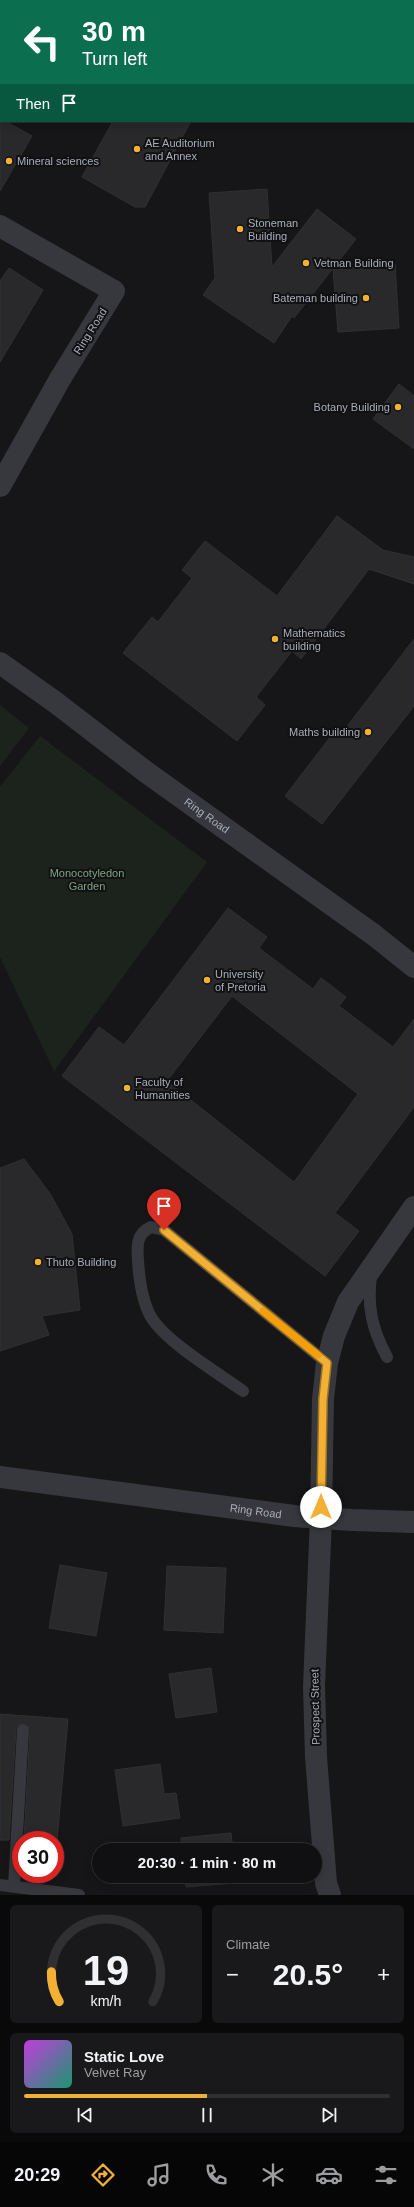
<!DOCTYPE html>
<html lang="en">
<head>
<meta charset="utf-8">
<style>
  body { margin:0; font-family:Helvetica,sans-serif; background:#19191b; color:#f1f3f6; height:100vh; display:flex; flex-direction:column; font-size:15px; white-space:nowrap }
  * { box-sizing:border-box; margin:0 }
  p { font-size:13px; color:#9c9d9f }
  .icon { flex:none; width:22px; height:22px; fill:none; stroke:currentColor; stroke-width:2; stroke-linecap:round; stroke-linejoin:round }
  .map { position:relative; height:1895px; overflow:hidden }
  .sheet { display:flex; flex-direction:column; gap:10px; padding:10px; background:#09090a; flex:1 }
  .sheet>* { flex:none }
  .hud { position:absolute; left:0px; top:0px; width:414px; height:122px; box-shadow:0 2px 10px #0003,0 0 0 1px #303032; background:#0b6e4f; color:#fff; overflow:hidden }
  .speed { position:absolute; left:12px; top:1831px; display:flex; gap:8px; font-size:20px; font-weight:700; text-align:center }
  .speed>* { display:grid; place-content:center; width:52px; height:52px; border-radius:50%; background:#101012; box-shadow:0 2px 10px #0003,0 0 0 1px #303032; line-height:1 }
  .speed .limit { border:6px solid #d22; background:#fff; color:#111 }
  .pin { position:absolute; display:grid; place-items:center; width:34px; height:34px; color:#fff; margin:-41px -17px; border-radius:50% 50% 50% 0; rotate:-45deg; box-shadow:0 0 4px #0007 }
  .pin .icon { rotate:45deg }
  .me { position:absolute; width:44px; margin:-22px; rotate:0deg; stroke-linejoin:round; filter:drop-shadow(0 0 3px #0008) }
  .turn { display:flex; align-items:center; gap:14px; height:84px; padding:0 16px; font-size:18px }
  .turn .icon { width:52px; height:52px; stroke-width:2.5 }
  .turn b { display:block; font-size:28px; line-height:34px }
  .then { display:flex; align-items:center; height:38px; padding:0 16px; background:#0003; gap:8px; font-size:15px }
  .big { font-size:30px; font-weight:800; line-height:1.1 }
  .sheet .tile { flex:1; display:flex; flex-direction:column; justify-content:center; gap:6px; min-width:0; padding:0 14px; border-radius:6px; background:#19191b }
  .sheet .dial { align-items:center; gap:0 }
  .dial svg { height:104px; overflow:visible; fill:none; stroke:#303032; stroke-width:7; stroke-linecap:round; text-anchor:middle }
  .dial text { fill:#f1f3f6; stroke:none }
  .song { display:flex; align-items:center; gap:12px }
  .cover { width:48px; height:48px; border-radius:6px; background:linear-gradient(135deg,hsl(290 70% 55%),hsl(160 70% 35%)) }
  .played { height:4px; border-radius:2px; background:linear-gradient(90deg,#f2b134 50%,#303032 50%) }
  .keys { display:flex; justify-content:space-around; direction:ltr }
  .heat { display:flex; justify-content:space-between; align-items:center; font-size:22px; direction:ltr }
  .sheet .tiles { flex:1; display:grid; gap:10px; grid-template-columns:1fr 1fr }
  .tile:last-child { grid-column:span 2 }
  .trip { position:absolute; left:92px; top:1843px; width:230px; height:40px; border-radius:20px; background:#101012; box-shadow:0 2px 10px #0003,0 0 0 1px #303032; font-weight:800; line-height:40px; text-align:center }
  .tabs { display:flex; height:64px; justify-content:space-around; align-items:center; background:#060607; color:#9c9d9f }
  .tabs .icon { width:28px; height:28px }
  .tabs .current { color:#f2b134 }
  .tabs b { font-size:18px; color:#f1f3f6 }
  .map>svg:first-child { display:block }
</style>
</head>
<body>
<div class="map">
<svg width="414" height="1895" viewBox="0 0 414 1895">
  <rect width="100%" height="100%" fill="#161618"/>
  <g fill="#1c231d">
    <polygon points="0,705 29,728 0,766"/>
    <polygon points="40,736 207,862 54,1071 0,957 0,787"/>
  </g>
  <g fill="#29292c" stroke="#303034" fill-rule="evenodd">
    <polygon points="0,118 1,121 5,121 32,136 0,191"/>
    <polygon points="113,121 191,121 145,207 135,207 82,177"/>
    <polygon points="267,189 272,267 317,209 356,239 294,318 292,316 274,343 203,295 215,278 209,193"/>
    <polygon points="395,264 399,328 338,332 333,269"/>
    <polygon points="9,268 43,290 0,362 0,281"/>
    <polygon points="399,384 414,396 414,449 373,419"/>
    <polygon points="337,516 383,550 414,557 414,584 369,569 301,659 292,651 256,697 265,705 237,741 123,653 152,617 158,622 192,578 182,570 205,541 277,596"/>
    <polygon points="414,639 414,706 322,824 285,796 335,731 342,733"/>
    <path d="M228 908 267 937 259 948 313 989 321 978 346 997 339 1006 393 1047 414 1019V1107L335 1213 359 1231 325 1276 62 1076 99 1027 124 1045ZM232 996 358 1094 294 1182 167 1081Z"/>
    <polygon points="24,1159 51,1195 72,1234 80,1310 42,1316 49,1335 0,1351 0,1168"/>
    <polygon points="60,1565 107,1573 96,1636 49,1628"/>
    <polygon points="167,1566 226,1568 223,1633 164,1630"/>
    <polygon points="211,1668 217,1712 176,1718 169,1674"/>
    <polygon points="0,1714 68,1719 57,1840 24,1840 30,1730 27,1724 23,1723 17,1726 16,1730 9,1840 0,1840"/>
    <polygon points="160,1764 164,1794 176,1793 180,1818 123,1826 115,1770"/>
    <polygon points="231,1833 233,1850 182,1850 181,1838"/>
    <polygon points="185,1876 235,1876 235,1883 186,1887"/>
  </g>
  <g fill="none" stroke-linecap="round" stroke-linejoin="round">
    <g stroke="#37383d" stroke-width="12">
      <path d="M371 1276C367 1307 372 1329 387 1357"/>
      <path d="M243 1391C218 1373 166 1342 151 1317 142 1301 139 1278 138 1260 137 1246 136 1234 151 1227L164 1230 327 1363"/>
      <polyline points="0,1885 79,1895"/>
      <polyline points="14,1886 23,1730"/>
    </g>
    <g stroke="#37383d" stroke-width="22">
      <polyline points="0,226 114,291 60,379 0,486"/>
      <path id="s1" d="M0 663 55 702 146 772 374 935 414 967"/>
      <path id="s2" d="M0 1477 294 1516 352 1520 414 1522"/>
      <polyline points="330,1895 326,1883 316,1757 314,1686 321,1518 323,1399 327,1363 334,1336 348,1302 414,1207"/>
    </g>
  </g>
  <g fill="none" stroke-linecap="round" stroke-linejoin="round">
    <defs>
      <polyline id="route" points="164,1230 327,1363 323,1399 321,1507"/>
    </defs>
    <use href="#route" stroke="#9d7322" stroke-width="10"/>
    <use href="#route" stroke="#f2b134" stroke-width="7"/>
    <polyline stroke="#f59e0b" stroke-width="7" points="263,1311 318,1355"/>
  </g>
  <g fill="#f2b134" stroke="#111113" stroke-width="1.5">
    <circle cx="137" cy="149" r="4"/>
    <circle cx="9" cy="161" r="4"/>
    <circle cx="240" cy="229" r="4"/>
    <circle cx="306" cy="263" r="4"/>
    <circle cx="366" cy="298" r="4"/>
    <circle cx="398" cy="407" r="4"/>
    <circle cx="275" cy="639" r="4"/>
    <circle cx="368" cy="732" r="4"/>
    <circle cx="207" cy="980" r="4"/>
    <circle cx="127" cy="1088" r="4"/>
    <circle cx="38" cy="1262" r="4"/>
  </g>
  <g text-anchor="middle" dominant-baseline="central" stroke-width="4" stroke-linejoin="round" paint-order="stroke">
    <g font-size="11" fill="#a8adb8" stroke="#111113" text-anchor="start">
      <text x="145" y="143">AE Auditorium<tspan x="145" dy="13">and Annex</tspan></text>
      <text x="17" y="161">Mineral sciences</text>
      <text x="248" y="223">Stoneman<tspan x="248" dy="13">Building</tspan></text>
      <text x="314" y="263">Vetman Building</text>
      <text x="358" y="298" text-anchor="end">Bateman building</text>
      <text x="390" y="407" text-anchor="end">Botany Building</text>
      <text x="283" y="633">Mathematics<tspan x="283" dy="13">building</tspan></text>
      <text x="360" y="732" text-anchor="end">Maths building</text>
      <text x="215" y="974">University<tspan x="215" dy="13">of Pretoria</tspan></text>
      <text x="135" y="1082">Faculty of<tspan x="135" dy="13">Humanities</tspan></text>
      <text x="46" y="1262">Thuto Building</text>
    </g>
    <g font-size="11" fill="#a8adb8" stroke="#111113">
      <text transform="translate(90 331) rotate(-58)">Ring Road</text>
      <text stroke="none"><textPath href="#s1" startOffset="257">Ring Road</textPath></text>
      <text stroke="none"><textPath href="#s2" startOffset="258">Ring Road</textPath></text>
      <text transform="translate(315 1707) rotate(-91)">Prospect Street</text>
    </g>
    <g font-size="11" fill="#7fa381" stroke="#111113">
      <text x="87" y="873">Monocotyledon<tspan x="87" dy="13">Garden</tspan></text>
    </g>
  </g>
</svg>
<div class="speed"><div class="limit">30</div></div>
<div class="pin" style="left:164px;top:1230px;background:#d93025"><svg class="icon" aria-label="arrive" viewBox="0 0 24 24"><path d="M6 21V4h12l-3 4 3 4H6"/></svg></div>
<svg class="me" style="left:321px;top:1507px" viewBox="-20 -20 40 40"><circle r="19" fill="#fff"/><path d="M0-13L10 11 0 6-10 11z" fill="#f2b134"/></svg>
<div class="trip">20:30 · 1 min · 80 m</div>
<div class="hud">
<div class="turn"><svg class="icon" aria-label="left" viewBox="0 0 24 24"><path d="M17 20v-9H6M10 6l-5 5 5 5"/></svg><div><b>30 m</b>Turn left</div></div>
<div class="then">Then<svg class="icon" aria-label="arrive" viewBox="0 0 24 24"><path d="M6 21V4h12l-3 4 3 4H6"/></svg></div>
</div>
</div>
<section class="sheet">
<div class="tiles">
<div class="tile dial"><svg viewBox="0 0 100 80">
<path d="M14 69A42 42 0 1 1 86 69"/>
<path d="M14 69A42 42 0 0 1 8 46" stroke="#f2b134"/>
<text x="50" y="56" font-size="32" font-weight="700">19</text>
<text x="50" y="72" font-size="11">km/h</text>
</svg></div>
<div class="tile"><p>Climate</p>
<div class="heat"><a>−</a><b class="big">20.5°</b><a>+</a></div>
</div>
<div class="tile">
<div class="song"><i class="cover"></i><div><b>Static Love</b><p>Velvet Ray</p></div></div>
<div class="played"></div>
<div class="keys"><svg class="icon" aria-label="previous" viewBox="0 0 24 24"><path d="M18 5L8 12l10 7zM5 5v14"/></svg><svg class="icon" aria-label="pause" viewBox="0 0 24 24"><path d="M8 5v14M16 5v14"/></svg><svg class="icon" aria-label="next" viewBox="0 0 24 24"><path d="M6 5l10 7-10 7zM19 5v14"/></svg></div>
</div>
</div>
</section>
<nav class="tabs">
<b>20:29</b>
<svg class="icon current" aria-label="directions" viewBox="0 0 24 24"><path d="M12 3l9 9-9 9-9-9zM9 14v-3h6M13 9l2 2-2 2"/></svg>
<svg class="icon" aria-label="music" viewBox="0 0 24 24"><path d="M9 18V5l10-2v13"/><circle cx="6" cy="18" r="3"/><circle cx="16" cy="16" r="3"/></svg>
<svg class="icon" aria-label="phone" viewBox="0 0 24 24"><path d="M5 4h4l2 5-3 2q2 4 5 5l2-3 5 2v4C11 20 4 13 5 4z"/></svg>
<svg class="icon" aria-label="climate" viewBox="0 0 24 24"><path d="M12 3v18M4 7l16 10M4 17L20 7"/></svg>
<svg class="icon" aria-label="car" viewBox="0 0 24 24"><path d="M5 17H2v-5l4-1 3-4h7l3 4 3 1v5h-3M9 17h6M6 11h13"/><circle cx="7" cy="17" r="2"/><circle cx="17" cy="17" r="2"/></svg>
<svg class="icon" aria-label="filters" viewBox="0 0 24 24"><path d="M4 7h16M4 17h16"/><circle cx="9" cy="7" r="2"/><circle cx="15" cy="17" r="2"/></svg>
</nav>
</body>
</html>
